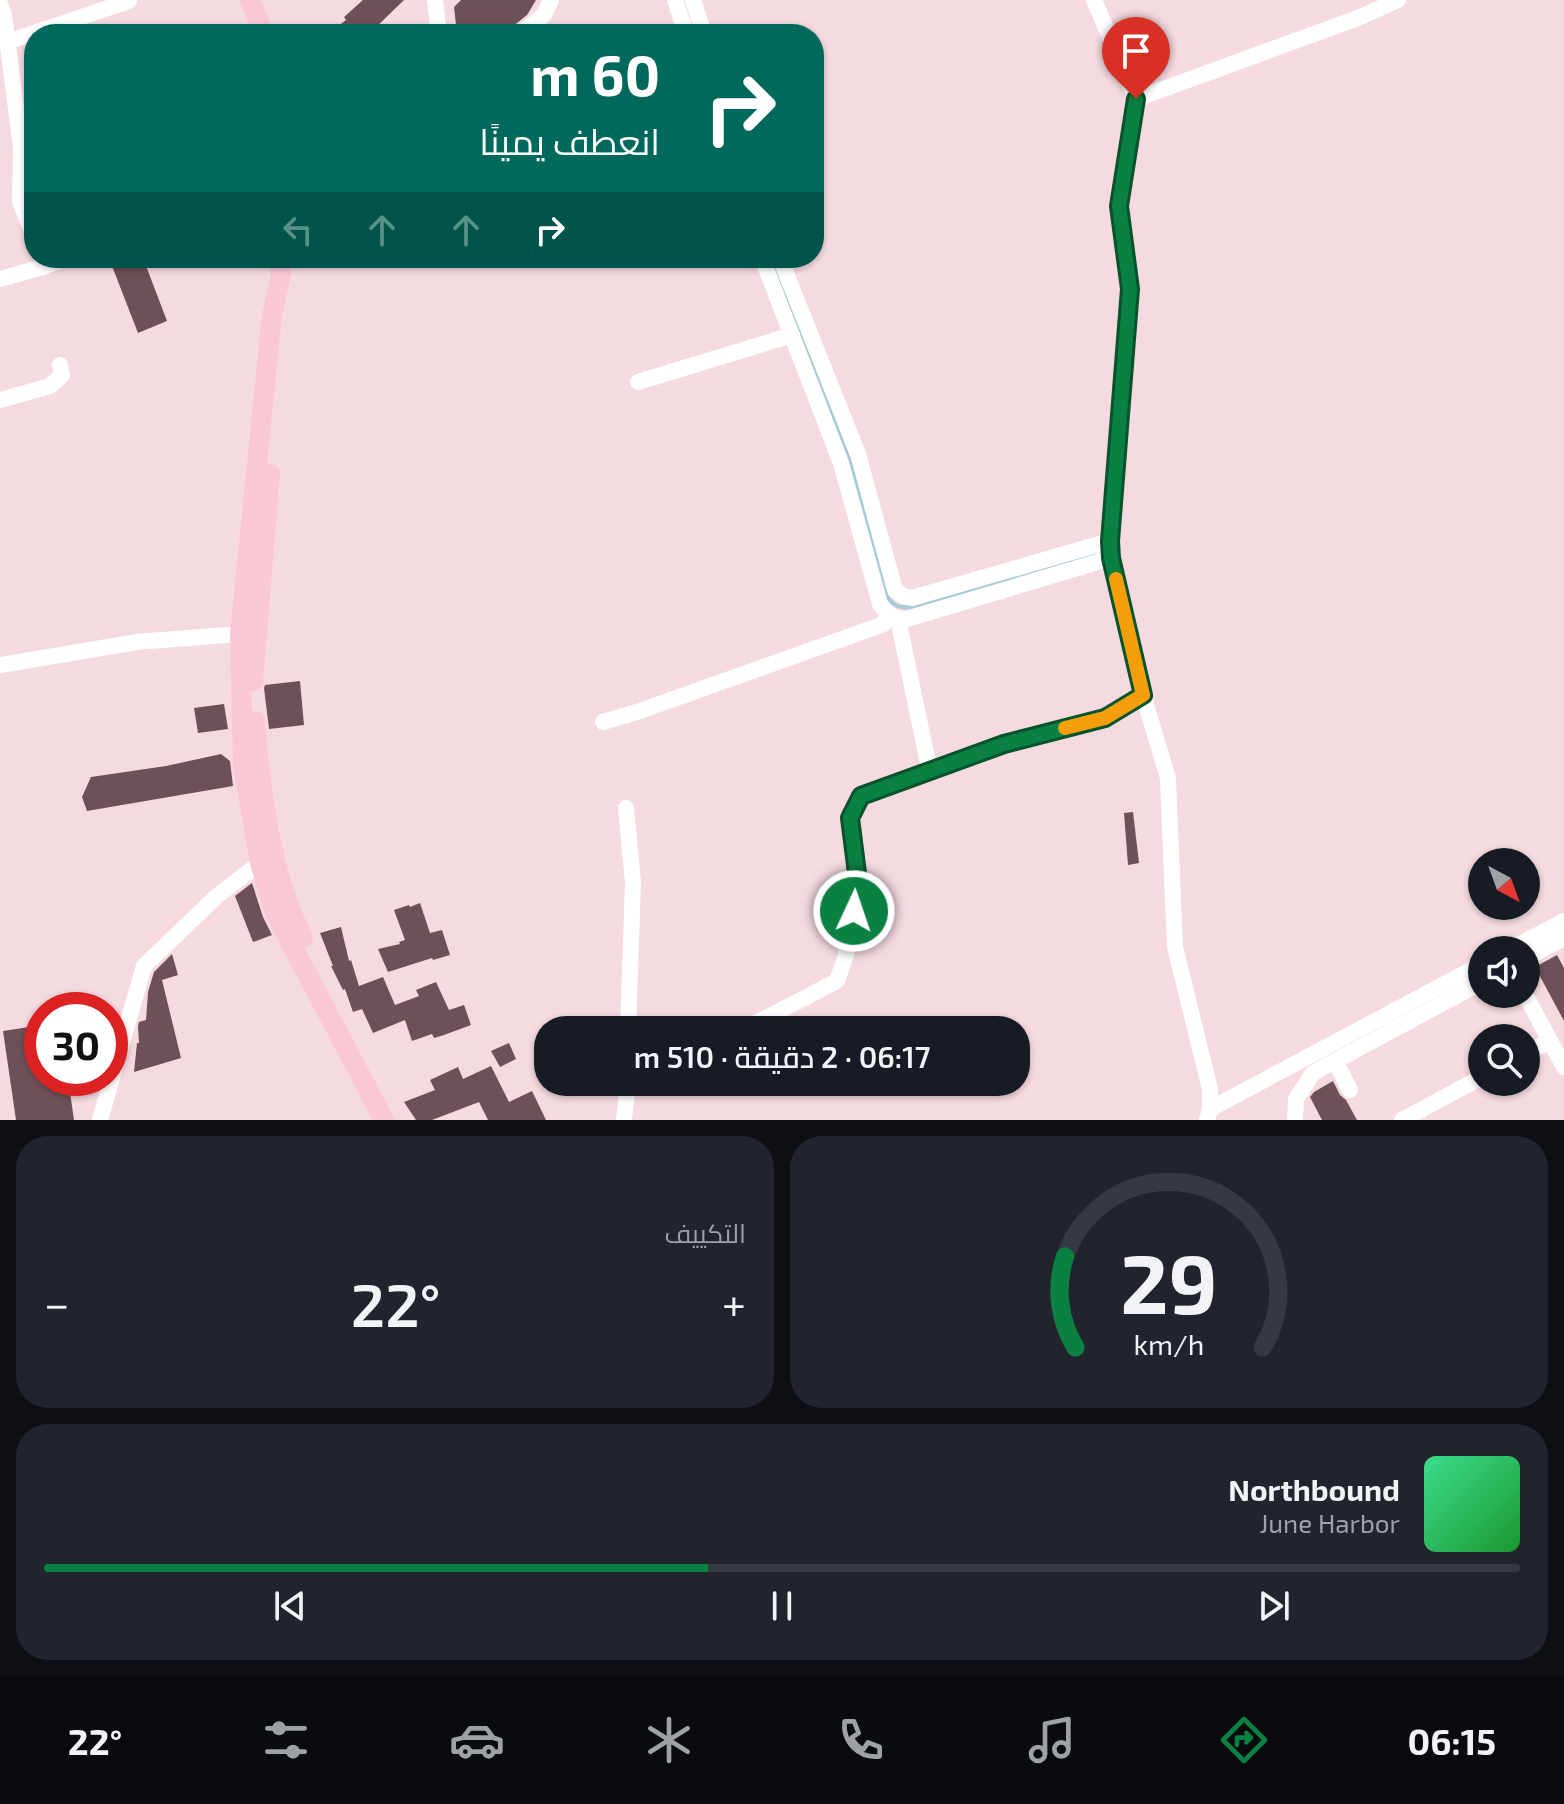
<!DOCTYPE html>
<html lang="ar">
<head>
<meta charset="utf-8">
<style>
  body { margin:0; font-family:"Exo 2",Cairo,sans-serif; background:#20242c; color:#f1f3f6; direction:rtl; height:100vh; display:flex; flex-direction:column; font-size:30px; white-space:nowrap }
  * { box-sizing:border-box; margin:0 }
  p { font-size:26px; color:#9ea1a6 }
  .icon { flex:none; width:44px; height:44px; fill:none; stroke:currentColor; stroke-width:2; stroke-linecap:round; stroke-linejoin:round }
  .map { position:relative; height:1120px; overflow:hidden; direction:ltr }
  .sheet { display:flex; flex-direction:column; gap:16px; padding:16px; background:#0d0f14; flex:1 }
  .sheet>* { flex:none }
  .top-card { position:absolute; left:24px; top:24px; width:800px; height:244px; border-radius:32px; box-shadow:0 2px 6px #0004; direction:rtl; background:#00695c; color:#fff; overflow:hidden }
  .needle { width:52px; rotate:139deg }
  .controls { position:absolute; left:1468px; top:848px; display:grid; gap:16px }
  .controls a { display:grid; place-items:center; width:72px; height:72px; border-radius:50%; background:#171b24; box-shadow:0 2px 6px #0004; font-size:40px }
  .speed { position:absolute; left:24px; top:992px; display:flex; gap:16px; font-size:40px; font-weight:700; text-align:center }
  .speed>* { display:grid; place-content:center; width:104px; height:104px; border-radius:50%; background:#171b24; box-shadow:0 2px 6px #0004; line-height:1 }
  .speed .limit { border:12px solid #d22; background:#fff; color:#111 }
  .pin { position:absolute; display:grid; place-items:center; width:68px; height:68px; color:#fff; margin:-82px -34px; border-radius:50% 50% 50% 0; rotate:-45deg; box-shadow:0 0 8px #0007 }
  .pin .icon { rotate:45deg }
  .me { position:absolute; width:88px; margin:-44px; rotate:3deg; stroke-linejoin:round; filter:drop-shadow(0 0 6px #0008) }
  .turn { display:flex; align-items:center; gap:28px; height:168px; padding:0 32px; font-size:36px }
  .turn .icon { width:104px; height:104px; stroke-width:2.5 }
  .turn b { display:block; font-size:56px; line-height:68px }
  .lanes { display:flex; align-items:center; height:76px; padding:0 32px; background:#0003; justify-content:center; gap:40px; direction:ltr }
  .lanes .off { opacity:.35 }
  .big { font-size:60px; font-weight:600; line-height:1.1 }
  .sheet .card { flex:1; display:flex; flex-direction:column; justify-content:center; gap:12px; min-width:0; padding:0 28px; border-radius:32px; background:#20242c }
  .sheet .dial { align-items:center; gap:0 }
  .dial svg { height:208px; overflow:visible; fill:none; stroke:#363941; stroke-width:7; stroke-linecap:round; text-anchor:middle }
  .dial text { fill:#f1f3f6; stroke:none }
  .song { display:flex; align-items:center; gap:24px }
  .cover { width:96px; height:96px; border-radius:12px; background:linear-gradient(135deg,hsl(150 70% 55%),hsl(130 70% 35%)) }
  .played { height:8px; border-radius:4px; background:linear-gradient(90deg,#0b8043 45%,#363941 45%) }
  .keys { display:flex; justify-content:space-around; direction:ltr }
  .heat { display:flex; justify-content:space-between; align-items:center; font-size:44px; direction:ltr }
  .sheet .tiles { flex:1; display:grid; gap:16px; grid-template-columns:1fr 1fr }
  .card:last-child { grid-column:span 2 }
  .trip { position:absolute; left:534px; top:1016px; width:496px; height:80px; border-radius:32px; background:#171b24; box-shadow:0 2px 6px #0004; font-weight:600; line-height:80px; text-align:center; direction:rtl }
  .menu { display:flex; height:128px; justify-content:space-around; align-items:center; background:#090b0e; color:#9ea1a6 }
  .menu .icon { width:56px; height:56px }
  .menu .selected { color:#0b8043 }
  .menu b { font-size:36px; color:#f1f3f6 }
  .map>svg:first-child { display:block }
</style>
</head>
<body>
<div class="map">
<svg width="1564" height="1120" viewBox="0 0 1564 1120">
  <rect width="100%" height="100%" fill="#f5dae0"/>
  <g fill="none" stroke-linecap="round" stroke-linejoin="round">
    <path stroke="#a5cbd9" stroke-width="4" d="M771 258 851 465 887 597C894 606 899 608 910 607L1094 555"/>
  </g>
  <g fill="#705058">
    <polygon points="363,0 404,0 369,34 328,34 346,20 344,17"/>
    <polygon points="461,0 536,0 527,15 512,27 493,34 457,34 454,7"/>
    <polygon points="134,258 143,258 167,321 138,333 112,266"/>
    <polygon points="300,681 304,725 269,729 264,688 265,685"/>
    <polygon points="224,704 228,729 198,733 194,708"/>
    <polygon points="221,754 230,761 233,786 87,811 82,797 91,777 166,766"/>
    <polygon points="1133,812 1139,863 1128,865 1124,813"/>
    <polygon points="252,883 263,917 272,935 253,942 235,896"/>
    <polygon points="420,903 430,933 442,930 450,955 433,960 432,958 388,972 378,949 400,944 399,942 405,940 394,910 409,905 410,907"/>
    <polygon points="341,927 349,961 351,960 359,986 383,977 395,1005 419,996 416,990 436,982 449,1010 464,1005 471,1025 444,1035 434,1038 432,1034 412,1041 405,1020 373,1033 362,1009 353,1012 345,989 343,990 331,966 333,966 320,933"/>
    <polygon points="172,954 178,975 162,980 181,1058 134,1072 137,1043 139,1043 138,1026 139,1022 146,1020 148,992 154,972"/>
    <polygon points="1557,955 1564,968 1564,1021 1535,967"/>
    <polygon points="42,1025 42,1078 68,1078 74,1120 16,1120 3,1031"/>
    <polygon points="509,1043 516,1059 500,1067 491,1051"/>
    <polygon points="491,1066 509,1102 532,1091 546,1120 488,1120 479,1102 432,1120 416,1120 404,1102 435,1090 430,1080 458,1067 463,1079"/>
    <polygon points="1333,1081 1340,1095 1346,1100 1357,1120 1322,1120 1310,1097 1314,1092"/>
  </g>
  <g fill="none" stroke-linecap="round" stroke-linejoin="round">
    <g stroke="#fff" stroke-width="16">
      <polyline points="435,0 439,34"/>
      <polyline points="675,0 686,34"/>
      <polyline points="693,0 704,34"/>
      <polyline points="1094,0 1136,99"/>
      <polyline points="0,4 4,15 21,148 20,202 34,236"/>
      <polyline points="520,34 544,15 551,0"/>
      <polyline points="7,42 129,1"/>
      <path d="M762 258 841 463 880 604C888 615 894 619 907 619L1111 558"/>
      <polyline points="780,258 858,454 895,590 903,596 912,598 1110,541"/>
      <polyline points="0,279 46,266 65,258"/>
      <polyline points="638,382 792,335"/>
      <polyline points="0,400 50,386 62,375 60,365"/>
      <polyline points="898,619 930,772"/>
      <polyline points="0,665 137,642 240,634"/>
      <polyline points="603,722 637,712 884,624 888,614"/>
      <polyline points="626,808 633,882 628,1030"/>
      <polyline points="1509,950 1564,921"/>
      <polyline points="1526,958 1564,938"/>
      <polyline points="1525,994 1564,1067"/>
      <polyline points="762,1020 837,981 846,955 859,889 850,818 861,796 1004,744 1105,718 1143,695"/>
      <polyline points="741,1030 762,1020 798,1030"/>
      <polyline points="1526,1053 1550,1041"/>
      <polyline points="1335,1061 1350,1090"/>
      <polyline points="1210,1109 1482,964"/>
      <polyline points="100,1120 144,966 217,896 260,863"/>
      <polyline points="624,1120 628,1082"/>
      <polyline points="1207,1120 1210,1109 1210,1089 1175,947 1168,778 1143,695 1111,558 1110,541 1130,289 1119,206 1136,99 1358,18 1398,0"/>
      <polyline points="1295,1120 1296,1099 1313,1073 1482,982"/>
      <polyline points="1402,1120 1482,1077"/>
    </g>
    <g stroke="#fac7d5" stroke-width="20">
      <polyline points="250,0 264,34"/>
      <polyline points="282,258 280,279 272,315 240,634 243,765 260,863 275,913 384,1120"/>
      <polyline points="253,681 270,474"/>
      <path d="M255 721C260 791 271 875 303 938"/>
    </g>
  </g>
  <g fill="none" stroke-linecap="round" stroke-linejoin="round">
    <defs>
      <polyline id="route" points="854,911 859,889 850,818 861,796 1004,744 1105,718 1143,695 1111,558 1110,541 1130,289 1119,206 1136,99"/>
    </defs>
    <use href="#route" stroke="#07532c" stroke-width="20"/>
    <use href="#route" stroke="#0b8043" stroke-width="14"/>
    <polyline stroke="#f59e0b" stroke-width="14" points="1065,728 1105,718 1143,695 1116,579"/>
  </g>
</svg>
<div class="controls">
<a><svg class="needle" viewBox="-14 -14 28 28"><path d="M0-13l5 13h-10z" fill="#e53935"/><path d="M0 13l5-13h-10z" fill="#9ea1a6"/></svg></a>
<a><svg class="icon" aria-label="sound" viewBox="0 0 24 24"><path d="M4 9h4l5-4v14l-5-4H4zM17 9q2 3 0 6"/></svg></a>
<a><svg class="icon" aria-label="search" viewBox="0 0 24 24"><circle cx="10" cy="10" r="6"/><path d="M15 15l6 6"/></svg></a>
</div>
<div class="speed"><div class="limit">30</div></div>
<div class="pin" style="left:1136px;top:99px;background:#d93025"><svg class="icon" aria-label="arrive" viewBox="0 0 24 24"><path d="M6 21V4h12l-3 4 3 4H6"/></svg></div>
<svg class="me" style="left:854px;top:911px" viewBox="-20 -20 40 40"><circle r="17" fill="#0b8043" stroke="#fff" stroke-width="3"/><path d="M0-11L8 9 0 5-8 9z" fill="#fff"/></svg>
<div class="trip">06:17 · 2 دقيقة · 510 m</div>
<div class="top-card">
<div class="turn"><svg class="icon" aria-label="right" viewBox="0 0 24 24"><path d="M7 20v-9h11M14 6l5 5-5 5"/></svg><div><b>60 m</b>انعطف يمينًا</div></div>
<div class="lanes"><svg class="icon off" aria-label="left" viewBox="0 0 24 24"><path d="M17 20v-9H6M10 6l-5 5 5 5"/></svg><svg class="icon off" aria-label="ahead" viewBox="0 0 24 24"><path d="M12 20V5M6 11l6-6 6 6"/></svg><svg class="icon off" aria-label="ahead" viewBox="0 0 24 24"><path d="M12 20V5M6 11l6-6 6 6"/></svg><svg class="icon" aria-label="right" viewBox="0 0 24 24"><path d="M7 20v-9h11M14 6l5 5-5 5"/></svg></div>
</div>
</div>
<section class="sheet">
<div class="tiles">
<div class="card dial"><svg viewBox="0 0 100 80">
<path d="M14 69A42 42 0 1 1 86 69"/>
<path d="M14 69A42 42 0 0 1 10 34" stroke="#0b8043"/>
<text x="50" y="56" font-size="32" font-weight="700">29</text>
<text x="50" y="72" font-size="11">km/h</text>
</svg></div>
<div class="card"><p>التكييف</p>
<div class="heat"><a>−</a><b class="big">22°</b><a>+</a></div>
</div>
<div class="card">
<div class="song"><i class="cover"></i><div><b>Northbound</b><p>June Harbor</p></div></div>
<div class="played"></div>
<div class="keys"><svg class="icon" aria-label="previous" viewBox="0 0 24 24"><path d="M18 5L8 12l10 7zM5 5v14"/></svg><svg class="icon" aria-label="pause" viewBox="0 0 24 24"><path d="M8 5v14M16 5v14"/></svg><svg class="icon" aria-label="next" viewBox="0 0 24 24"><path d="M6 5l10 7-10 7zM19 5v14"/></svg></div>
</div>
</div>
</section>
<nav class="menu">
<b>06:15</b>
<svg class="icon selected" aria-label="directions" viewBox="0 0 24 24"><path d="M12 3l9 9-9 9-9-9zM9 14v-3h6M13 9l2 2-2 2"/></svg>
<svg class="icon" aria-label="music" viewBox="0 0 24 24"><path d="M9 18V5l10-2v13"/><circle cx="6" cy="18" r="3"/><circle cx="16" cy="16" r="3"/></svg>
<svg class="icon" aria-label="phone" viewBox="0 0 24 24"><path d="M5 4h4l2 5-3 2q2 4 5 5l2-3 5 2v4C11 20 4 13 5 4z"/></svg>
<svg class="icon" aria-label="climate" viewBox="0 0 24 24"><path d="M12 3v18M4 7l16 10M4 17L20 7"/></svg>
<svg class="icon" aria-label="car" viewBox="0 0 24 24"><path d="M5 17H2v-5l4-1 3-4h7l3 4 3 1v5h-3M9 17h6M6 11h13"/><circle cx="7" cy="17" r="2"/><circle cx="17" cy="17" r="2"/></svg>
<svg class="icon" aria-label="filters" viewBox="0 0 24 24"><path d="M4 7h16M4 17h16"/><circle cx="9" cy="7" r="2"/><circle cx="15" cy="17" r="2"/></svg>
<b>22°</b>
</nav>
</body>
</html>
